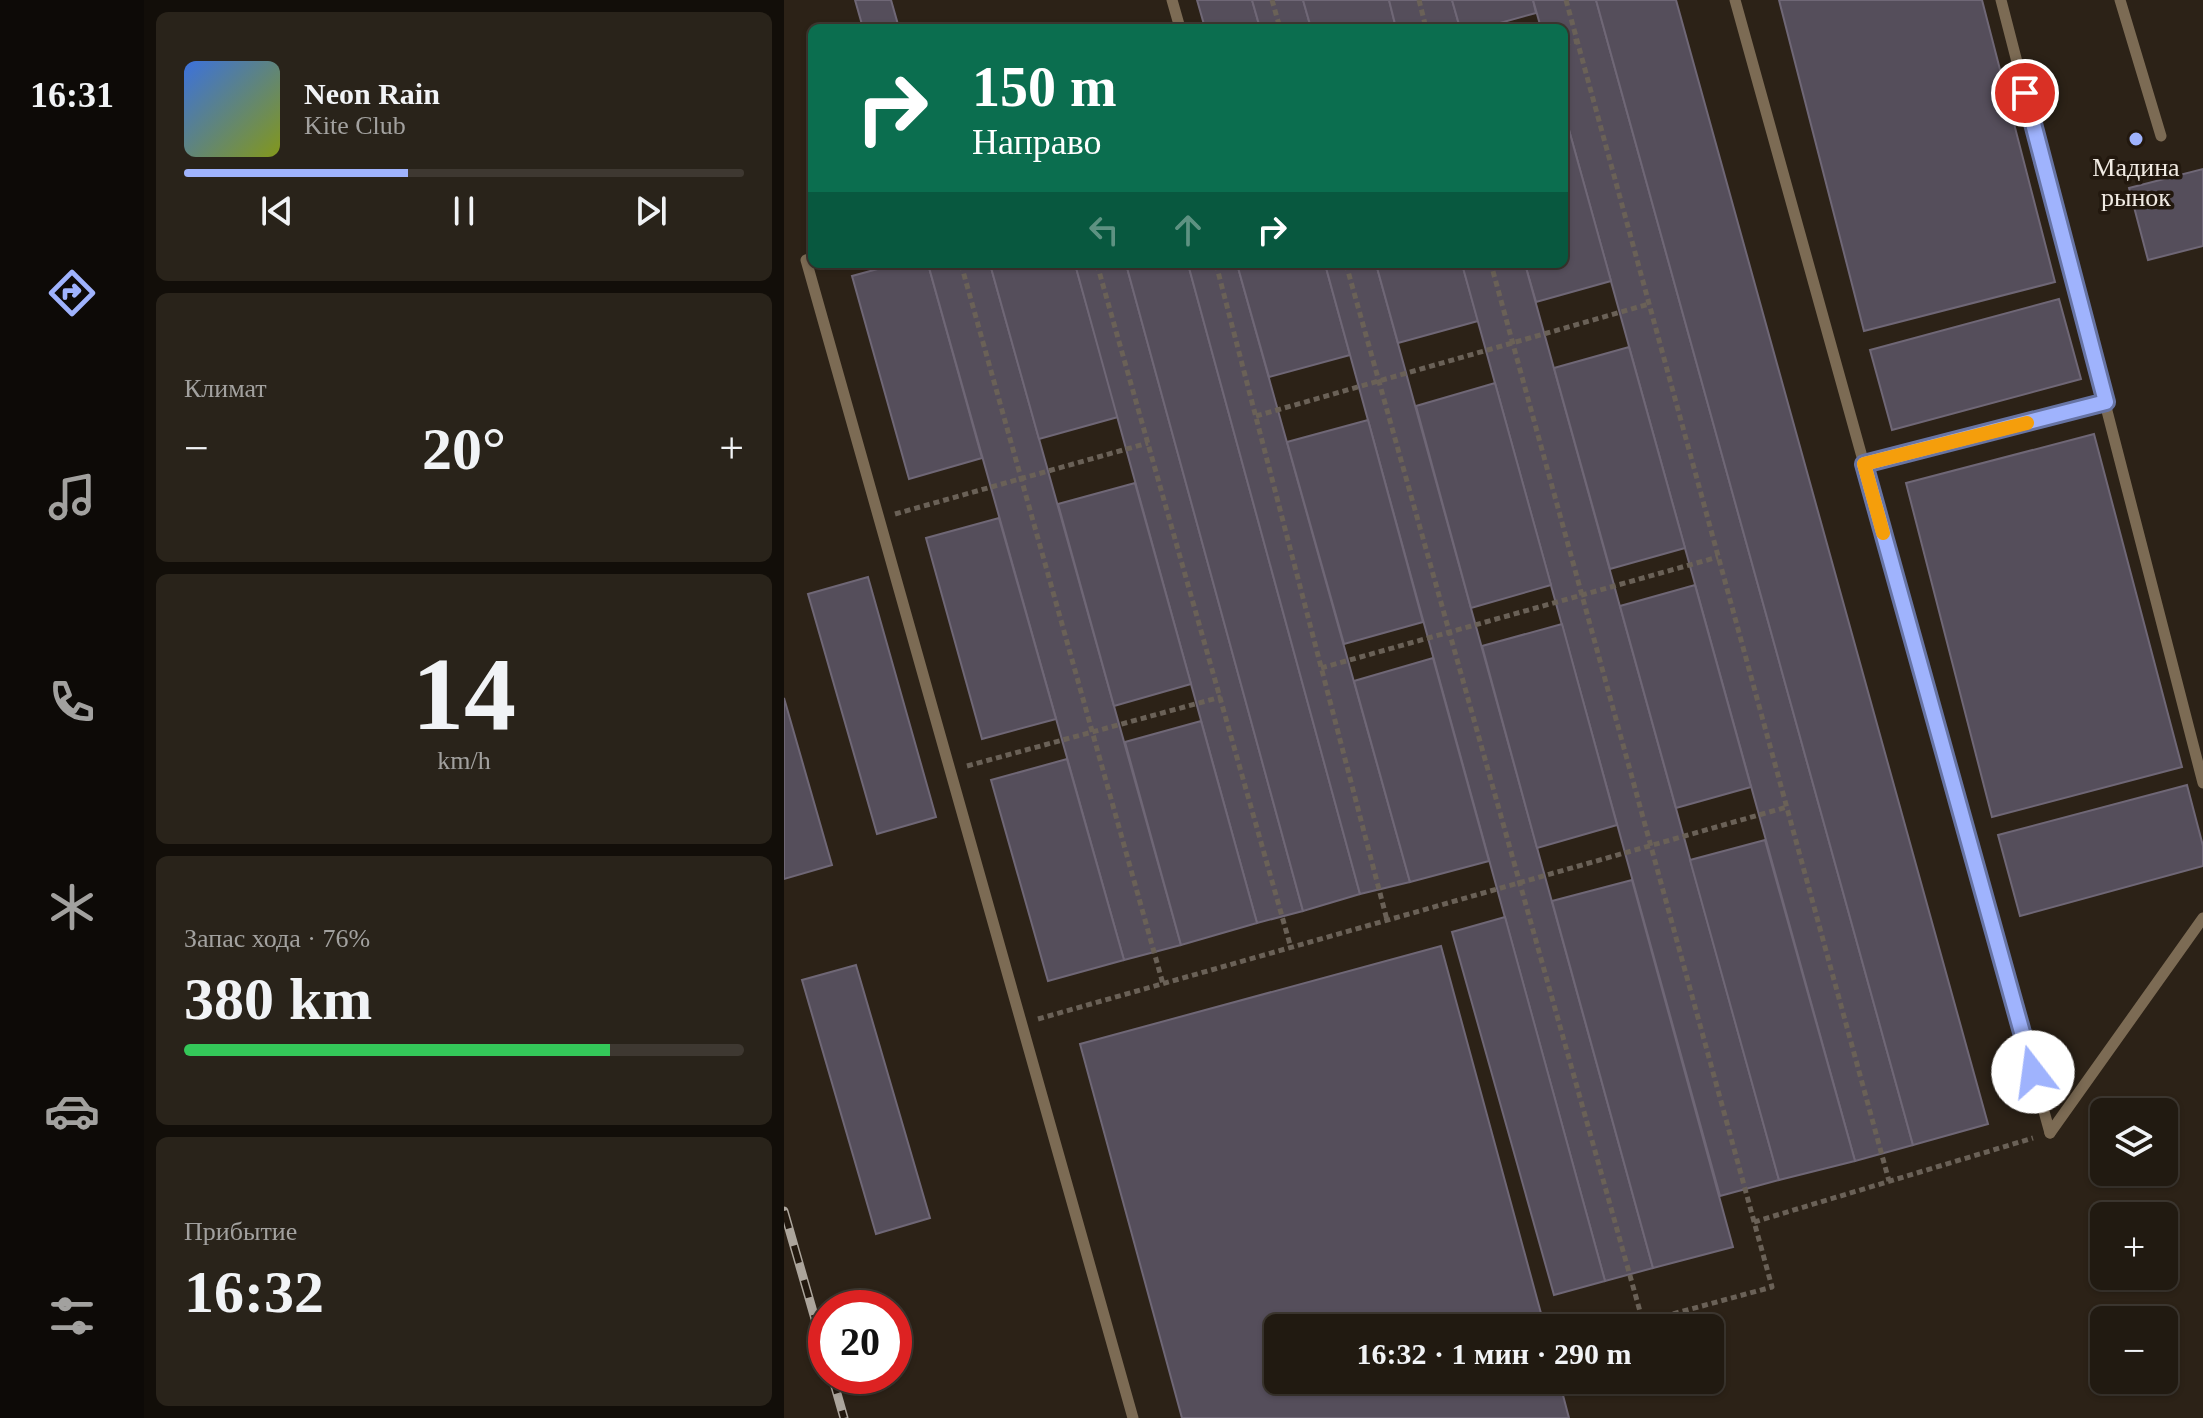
<!DOCTYPE html>
<html lang="ru">
<head>
<meta charset="utf-8">
<style>
  body { margin:0; font-family:"Times New Roman",serif; background:#29231a; color:#f1f3f6; height:100vh; display:flex; flex-direction:column; font-size:30px; white-space:nowrap }
  * { box-sizing:border-box; margin:0 }
  p { font-size:26px; color:#a2a19f }
  .icon { flex:none; width:44px; height:44px; fill:none; stroke:currentColor; stroke-width:2; stroke-linecap:round; stroke-linejoin:round }
  .map { position:relative; flex:1; overflow:hidden }
  .side { display:flex; flex-direction:column; gap:12px; padding:12px; background:#120e09; width:640px }
  .side>* { flex:none }
  .hud { position:absolute; left:24px; top:24px; width:760px; height:244px; border-radius:12px; box-shadow:0 2px 6px #0004,0 0 0 2px #3e3831; background:#0b6e4f; color:#fff; overflow:hidden }
  .controls { position:absolute; left:1306px; top:1098px; display:grid; gap:16px }
  .controls a { display:grid; place-items:center; width:88px; height:88px; border-radius:12px; background:#211a11; box-shadow:0 2px 6px #0004,0 0 0 2px #3e3831; font-size:40px }
  .speed { position:absolute; left:24px; top:1290px; display:flex; gap:16px; font-size:40px; font-weight:700; text-align:center }
  .speed>* { display:grid; place-content:center; width:104px; height:104px; border-radius:50%; background:#211a11; box-shadow:0 2px 6px #0004,0 0 0 2px #3e3831; line-height:1 }
  .speed .limit { border:12px solid #d22; background:#fff; color:#111 }
  .pin { position:absolute; display:grid; place-items:center; width:68px; height:68px; color:#fff; margin:-34px; border:4px solid #fff; border-radius:50%; box-shadow:0 2px 8px #0007 }
  .me { position:absolute; width:88px; margin:-44px; rotate:345deg; stroke-linejoin:round; filter:drop-shadow(0 0 6px #0008) }
  .turn { display:flex; align-items:center; gap:28px; height:168px; padding:0 32px; font-size:36px }
  .turn .icon { width:104px; height:104px; stroke-width:2.5 }
  .turn b { display:block; font-size:56px; line-height:68px }
  .lanes { display:flex; align-items:center; height:76px; padding:0 32px; background:#0003; justify-content:center; gap:40px; direction:ltr }
  .lanes .off { opacity:.35 }
  .big { font-size:60px; font-weight:700; line-height:1.1 }
  .side .widget { flex:1; display:flex; flex-direction:column; justify-content:center; gap:12px; min-width:0; padding:0 28px; border-radius:12px; background:#29231a }
  .side .dial { align-items:center; gap:0 }
  .dial b { font-size:104px; line-height:1 }
  .song { display:flex; align-items:center; gap:24px }
  .cover { width:96px; height:96px; border-radius:12px; background:linear-gradient(135deg,hsl(220 70% 55%),hsl(70 70% 35%)) }
  .played { height:8px; border-radius:4px; background:linear-gradient(90deg,#9fb3fd 40%,#3e3831 40%) }
  .keys { display:flex; justify-content:space-around; direction:ltr }
  .heat { display:flex; justify-content:space-between; align-items:center; font-size:44px; direction:ltr }
  .charge { height:12px; border-radius:6px; background:linear-gradient(90deg,#34c759 76%,#3e3831 0) }
  .trip { position:absolute; left:480px; top:1314px; width:460px; height:80px; border-radius:12px; background:#211a11; box-shadow:0 2px 6px #0004,0 0 0 2px #3e3831; font-weight:700; line-height:80px; text-align:center }
  main { display:flex; flex:1; min-height:0 }
  .tab-bar { display:flex; flex-direction:column; width:144px; justify-content:space-around; align-items:center; background:#0d0a07; color:#a2a19f }
  .tab-bar .icon { width:56px; height:56px }
  .tab-bar .active { color:#9fb3fd }
  .tab-bar b { font-size:36px; color:#f1f3f6 }
  .map>svg:first-child { display:block }
</style>
</head>
<body>
<main>
<nav class="tab-bar">
<b>16:31</b>
<svg class="icon active" aria-label="directions" viewBox="0 0 24 24"><path d="M12 3l9 9-9 9-9-9zM9 14v-3h6M13 9l2 2-2 2"/></svg>
<svg class="icon" aria-label="music" viewBox="0 0 24 24"><path d="M9 18V5l10-2v13"/><circle cx="6" cy="18" r="3"/><circle cx="16" cy="16" r="3"/></svg>
<svg class="icon" aria-label="phone" viewBox="0 0 24 24"><path d="M5 4h4l2 5-3 2q2 4 5 5l2-3 5 2v4C11 20 4 13 5 4z"/></svg>
<svg class="icon" aria-label="climate" viewBox="0 0 24 24"><path d="M12 3v18M4 7l16 10M4 17L20 7"/></svg>
<svg class="icon" aria-label="car" viewBox="0 0 24 24"><path d="M5 17H2v-5l4-1 3-4h7l3 4 3 1v5h-3M9 17h6M6 11h13"/><circle cx="7" cy="17" r="2"/><circle cx="17" cy="17" r="2"/></svg>
<svg class="icon" aria-label="filters" viewBox="0 0 24 24"><path d="M4 7h16M4 17h16"/><circle cx="9" cy="7" r="2"/><circle cx="15" cy="17" r="2"/></svg>
</nav>
<section class="side">
<div class="widget">
<div class="song"><i class="cover"></i><div><b>Neon Rain</b><p>Kite Club</p></div></div>
<div class="played"></div>
<div class="keys"><svg class="icon" aria-label="previous" viewBox="0 0 24 24"><path d="M18 5L8 12l10 7zM5 5v14"/></svg><svg class="icon" aria-label="pause" viewBox="0 0 24 24"><path d="M8 5v14M16 5v14"/></svg><svg class="icon" aria-label="next" viewBox="0 0 24 24"><path d="M6 5l10 7-10 7zM19 5v14"/></svg></div>
</div>
<div class="widget"><p>Климат</p>
<div class="heat"><a>−</a><b class="big">20°</b><a>+</a></div>
</div>
<div class="widget dial"><b>14</b><p>km/h</p></div>
<div class="widget"><p>Запас хода · 76%</p><b class="big">380 km</b><div class="charge"></div></div>
<div class="widget"><p>Прибытие</p><b class="big">16:32</b></div>
</section>
<div class="map">
<svg width="1419" height="1418" viewBox="0 0 1419 1418">
  <rect width="100%" height="100%" fill="#2c2217"/>
  <g fill="#554e5b" stroke="#6f6776" stroke-width="2">
    <polygon points="71,0 107,0 115,28 79,28"/>
    <polygon points="413,0 468,0 476,28 421,28"/>
    <polygon points="468,0 519,0 527,28 476,28"/>
    <polygon points="519,0 605,0 612,28 527,28"/>
    <polygon points="605,0 668,0 676,28 612,28"/>
    <polygon points="668,0 749,0 752,13 698,28 676,28"/>
    <polygon points="749,0 812,0 1129,1145 1071,1161 780,112 780,28 757,28"/>
    <polygon points="812,0 892,0 1204,1124 1129,1145"/>
    <polygon points="995,0 1198,0 1271,282 1080,331"/>
    <polygon points="780,112 827,281 752,302 741,264 780,264"/>
    <polygon points="1419,169 1419,246 1364,260 1345,188"/>
    <polygon points="112,264 144,264 198,458 125,479 68,276"/>
    <polygon points="144,264 206,264 397,945 340,960"/>
    <polygon points="206,264 291,264 334,417 255,439"/>
    <polygon points="291,264 342,264 519,911 473,923"/>
    <polygon points="342,264 404,264 576,894 519,911"/>
    <polygon points="404,264 453,264 626,882 576,894"/>
    <polygon points="453,264 541,264 566,355 485,377"/>
    <polygon points="541,264 592,264 869,1268 821,1281"/>
    <polygon points="592,264 678,264 694,321 614,343"/>
    <polygon points="678,264 741,264 995,1180 936,1196"/>
    <polygon points="1275,299 1297,379 1108,430 1086,350"/>
    <polygon points="845,347 901,548 826,569 770,368"/>
    <polygon points="711,383 767,585 687,608 632,406"/>
    <polygon points="584,420 639,622 560,644 503,442"/>
    <polygon points="1310,434 1398,767 1208,817 1122,483"/>
    <polygon points="351,483 407,684 330,706 274,504"/>
    <polygon points="215,518 272,719 198,739 142,538"/>
    <polygon points="84,577 152,817 93,834 24,594"/>
    <polygon points="911,585 967,787 892,808 836,606"/>
    <polygon points="778,624 833,825 753,848 698,646"/>
    <polygon points="649,658 705,861 626,882 570,681"/>
    <polygon points="0,698 48,865 0,879"/>
    <polygon points="417,721 473,923 397,945 341,742"/>
    <polygon points="283,759 340,960 264,981 207,780"/>
    <polygon points="1403,785 1419,846 1419,866 1236,916 1214,835"/>
    <polygon points="981,840 1071,1161 995,1180 906,860"/>
    <polygon points="848,880 949,1247 869,1268 768,901"/>
    <polygon points="721,917 821,1281 770,1295 668,932"/>
    <polygon points="657,946 761,1328 494,1328 494,1380 775,1380 785,1418 398,1418 296,1044"/>
    <polygon points="72,965 146,1218 92,1234 18,980"/>
  </g>
  <g fill="none" stroke-linecap="round" stroke-linejoin="round">
    <g stroke="#6a6157" stroke-width="5" stroke-dasharray="6 4" stroke-linecap="butt">
      <polyline points="488,0 496,28"/>
      <polyline points="635,0 642,28"/>
      <polyline points="782,0 1105,1181"/>
      <polyline points="780,44 793,41"/>
      <polyline points="177,264 379,984"/>
      <polyline points="313,264 507,948"/>
      <polyline points="432,264 603,920"/>
      <polyline points="562,264 859,1322 988,1287 707,264"/>
      <polyline points="472,416 865,304"/>
      <polyline points="111,514 364,443"/>
      <polyline points="537,668 934,557"/>
      <polyline points="183,766 437,697"/>
      <polyline points="254,1019 1003,807"/>
      <polyline points="970,1222 1249,1138"/>
    </g>
    <g stroke="#7c6b54" stroke-width="11">
      <polyline points="388,0 396,28"/>
      <polyline points="951,0 1266,1133"/>
      <polyline points="1217,0 1419,783"/>
      <polyline points="1336,0 1377,136"/>
      <polyline points="28,258 22,260 349,1418"/>
      <polyline points="1080,464 1322,402"/>
      <polyline points="1266,1133 1419,918"/>
    </g>
    <defs>
      <g id="rail">
        <polyline points="0,1211 42,1357"/>
        <polyline points="48,1376 60,1418"/>
      </g>
    </defs>
    <use href="#rail" stroke="#aca59c" stroke-width="9"/>
    <use href="#rail" stroke="#22180e" stroke-width="6" stroke-dasharray="18" stroke-linecap="butt"/>
  </g>
  <g fill="none" stroke-linecap="round" stroke-linejoin="round">
    <defs>
      <polyline id="route" points="1241,93 1322,402 1080,464 1249,1072"/>
    </defs>
    <use href="#route" stroke="#6774a4" stroke-width="20"/>
    <use href="#route" stroke="#9fb3fd" stroke-width="14"/>
    <polyline stroke="#f59e0b" stroke-width="14" points="1099,533 1080,464 1243,423"/>
  </g>
  <circle fill="#9fb3fd" stroke="#22180e" stroke-width="3" cx="1352" cy="139" r="8"/>
  <g text-anchor="middle" dominant-baseline="central" stroke-width="7" stroke-linejoin="round" paint-order="stroke">
    <g font-size="26" fill="#f0eae2" stroke="#22180e">
      <text x="1352" y="167">Мадина<tspan x="1352" dy="30">рынок</tspan></text>
    </g>
  </g>
</svg>
<div class="controls">
<a><svg class="icon" aria-label="layers" viewBox="0 0 24 24"><path d="M12 4l9 5-9 5-9-5zM3 14l9 5 9-5"/></svg></a>
<a>+</a>
<a>−</a>
</div>
<div class="speed"><div class="limit">20</div></div>
<div class="pin" style="left:1241px;top:93px;background:#d93025"><svg class="icon" aria-label="arrive" viewBox="0 0 24 24"><path d="M6 21V4h12l-3 4 3 4H6"/></svg></div>
<svg class="me" style="left:1249px;top:1072px" viewBox="-20 -20 40 40"><circle r="19" fill="#fff"/><path d="M0-13L10 11 0 6-10 11z" fill="#9fb3fd"/></svg>
<div class="trip">16:32 · 1 мин · 290 m</div>
<div class="hud">
<div class="turn"><svg class="icon" aria-label="right" viewBox="0 0 24 24"><path d="M7 20v-9h11M14 6l5 5-5 5"/></svg><div><b>150 m</b>Направо</div></div>
<div class="lanes"><svg class="icon off" aria-label="left" viewBox="0 0 24 24"><path d="M17 20v-9H6M10 6l-5 5 5 5"/></svg><svg class="icon off" aria-label="ahead" viewBox="0 0 24 24"><path d="M12 20V5M6 11l6-6 6 6"/></svg><svg class="icon" aria-label="right" viewBox="0 0 24 24"><path d="M7 20v-9h11M14 6l5 5-5 5"/></svg></div>
</div>
</div>
</main>
</body>
</html>
